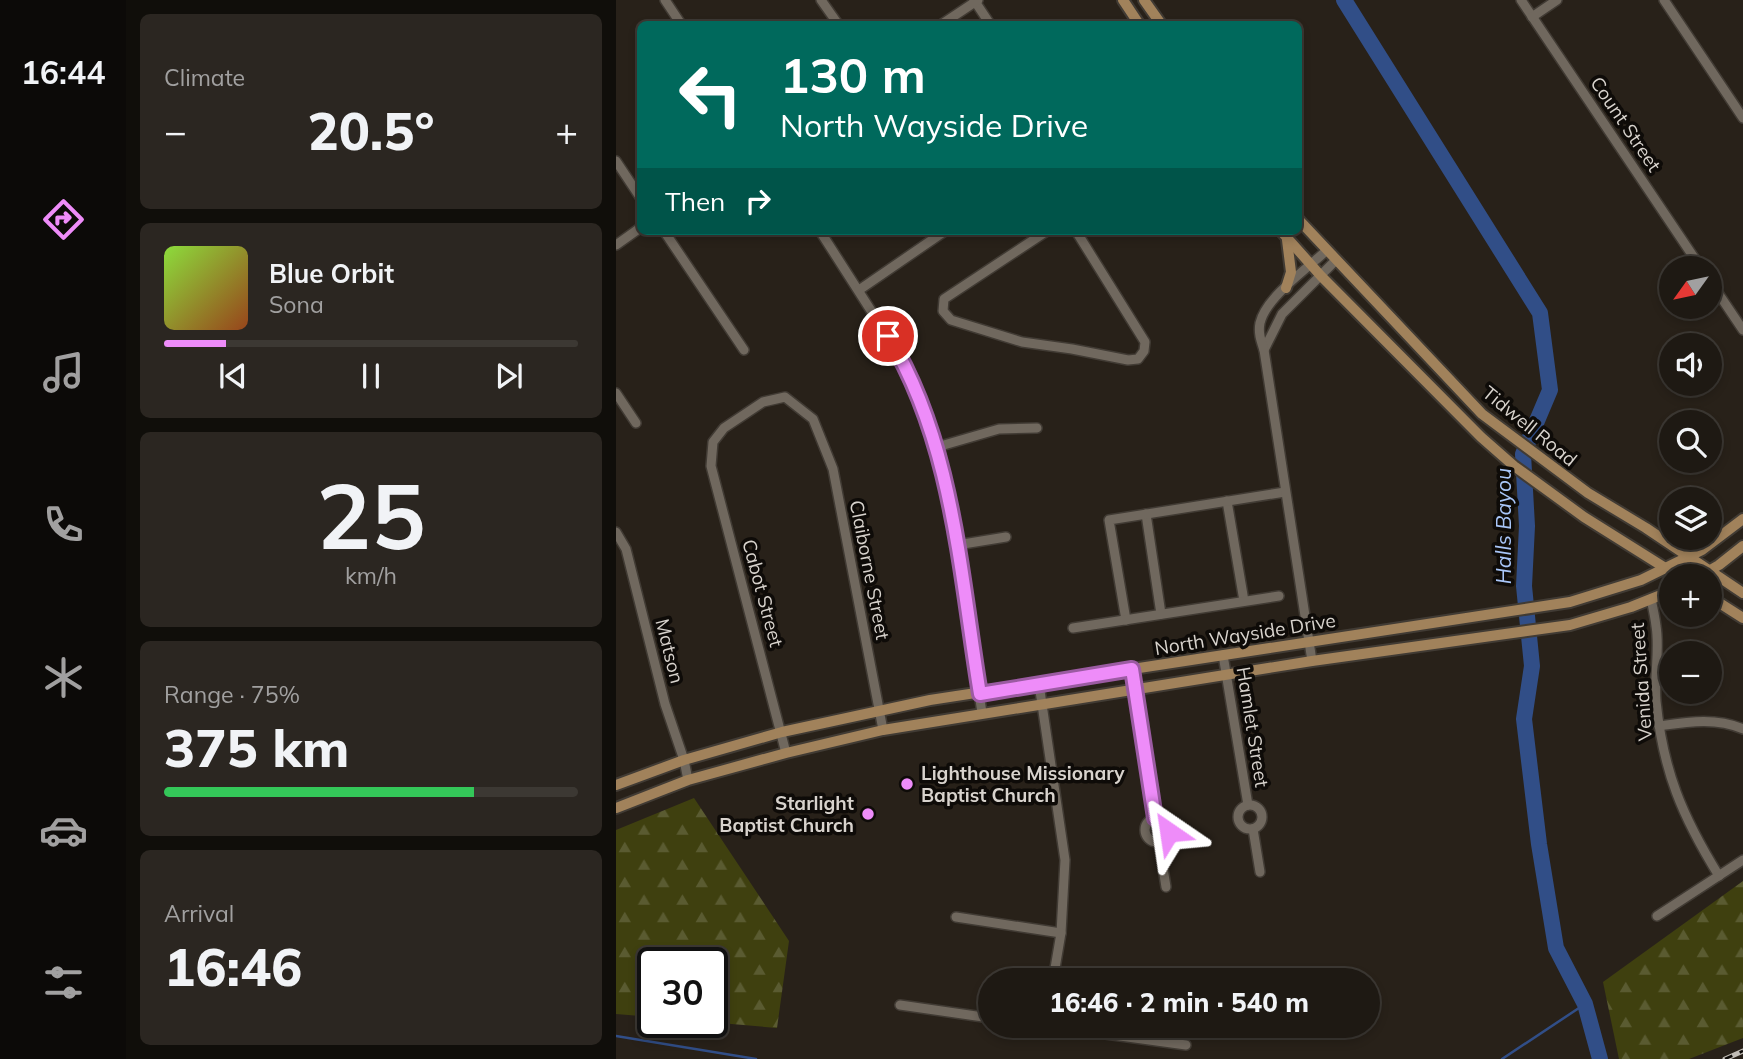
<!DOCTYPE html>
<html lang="en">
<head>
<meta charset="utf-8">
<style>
  body { margin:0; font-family:Mulish,sans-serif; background:#2b2621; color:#f1f3f6; height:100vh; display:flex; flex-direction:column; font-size:26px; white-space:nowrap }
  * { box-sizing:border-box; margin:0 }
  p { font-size:23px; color:#a1a0a0 }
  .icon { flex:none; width:38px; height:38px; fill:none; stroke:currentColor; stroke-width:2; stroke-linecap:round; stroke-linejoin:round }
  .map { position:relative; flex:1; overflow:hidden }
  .panel { display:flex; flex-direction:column; gap:14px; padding:14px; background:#100e0a; width:490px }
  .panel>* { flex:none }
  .banner { position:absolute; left:21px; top:21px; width:665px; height:214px; border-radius:10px; box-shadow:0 4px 10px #0003,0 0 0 2px #3c3833; background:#00695c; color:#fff; overflow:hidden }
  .needle { width:46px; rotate:237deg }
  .tools { position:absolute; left:1043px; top:256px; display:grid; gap:14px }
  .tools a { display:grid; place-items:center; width:63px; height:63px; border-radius:50%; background:#1e1913; box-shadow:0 4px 10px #0003,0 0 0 2px #3c3833; font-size:35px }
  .speed { position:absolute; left:21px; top:947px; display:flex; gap:14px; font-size:35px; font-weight:700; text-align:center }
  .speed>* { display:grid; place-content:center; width:91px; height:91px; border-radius:50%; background:#1e1913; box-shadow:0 4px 10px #0003,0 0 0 2px #3c3833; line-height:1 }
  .speed .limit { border:4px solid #111; border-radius:10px; background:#fff; color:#111 }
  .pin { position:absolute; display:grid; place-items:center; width:60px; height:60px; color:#fff; margin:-30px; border:4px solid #fff; border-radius:50%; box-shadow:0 2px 7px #0007 }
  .me { position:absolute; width:77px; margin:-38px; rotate:328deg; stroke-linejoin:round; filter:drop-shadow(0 0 5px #0008) }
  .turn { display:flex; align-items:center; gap:24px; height:147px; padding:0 28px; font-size:32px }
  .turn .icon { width:91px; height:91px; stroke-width:2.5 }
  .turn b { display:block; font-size:49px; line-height:60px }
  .then { display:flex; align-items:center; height:66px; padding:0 28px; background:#0003; gap:14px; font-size:26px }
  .big { font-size:52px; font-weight:800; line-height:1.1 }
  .panel .widget { flex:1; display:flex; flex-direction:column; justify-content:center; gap:10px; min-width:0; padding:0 24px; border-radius:10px; background:#2b2621 }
  .panel .dial { align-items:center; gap:0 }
  .dial b { font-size:91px; line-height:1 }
  .song { display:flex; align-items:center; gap:21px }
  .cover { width:84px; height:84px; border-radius:10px; background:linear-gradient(135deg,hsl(90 70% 55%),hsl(20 70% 35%)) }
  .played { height:7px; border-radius:4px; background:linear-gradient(90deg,#ee8cf9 15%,#3c3833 15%) }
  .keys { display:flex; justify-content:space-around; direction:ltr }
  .heat { display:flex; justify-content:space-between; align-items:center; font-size:38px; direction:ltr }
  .charge { height:10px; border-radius:5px; background:linear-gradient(90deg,#34c759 75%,#3c3833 0) }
  .trip { position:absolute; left:362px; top:968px; width:402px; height:70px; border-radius:35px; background:#1e1913; box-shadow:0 4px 10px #0003,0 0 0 2px #3c3833; font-weight:800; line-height:70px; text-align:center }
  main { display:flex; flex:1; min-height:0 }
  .menu { display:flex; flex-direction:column; width:126px; justify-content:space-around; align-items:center; background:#0c0a08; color:#a1a0a0 }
  .menu .icon { width:49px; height:49px }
  .menu .active { color:#ee8cf9 }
  .menu b { font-size:32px; color:#f1f3f6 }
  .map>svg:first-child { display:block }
</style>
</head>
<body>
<main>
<nav class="menu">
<b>16:44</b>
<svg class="icon active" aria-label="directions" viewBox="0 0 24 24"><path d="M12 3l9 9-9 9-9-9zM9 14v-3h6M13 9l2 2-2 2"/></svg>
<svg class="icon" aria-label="music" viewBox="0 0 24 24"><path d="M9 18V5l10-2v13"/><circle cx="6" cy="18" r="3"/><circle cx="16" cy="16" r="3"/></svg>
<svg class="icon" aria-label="phone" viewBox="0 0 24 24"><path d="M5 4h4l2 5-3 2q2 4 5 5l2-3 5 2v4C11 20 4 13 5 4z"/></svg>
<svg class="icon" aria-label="climate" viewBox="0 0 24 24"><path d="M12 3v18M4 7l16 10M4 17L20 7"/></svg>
<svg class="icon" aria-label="car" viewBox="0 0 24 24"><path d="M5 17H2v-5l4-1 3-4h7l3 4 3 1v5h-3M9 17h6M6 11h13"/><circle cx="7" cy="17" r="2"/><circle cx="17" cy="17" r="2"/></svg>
<svg class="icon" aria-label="filters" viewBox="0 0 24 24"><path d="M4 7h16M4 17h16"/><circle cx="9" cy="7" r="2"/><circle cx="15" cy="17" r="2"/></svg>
</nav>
<section class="panel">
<div class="widget"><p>Climate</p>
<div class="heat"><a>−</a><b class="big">20.5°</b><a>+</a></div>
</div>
<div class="widget">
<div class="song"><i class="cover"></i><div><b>Blue Orbit</b><p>Sona</p></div></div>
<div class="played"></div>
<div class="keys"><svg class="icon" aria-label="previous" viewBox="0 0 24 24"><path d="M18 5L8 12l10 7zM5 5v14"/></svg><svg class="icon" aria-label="pause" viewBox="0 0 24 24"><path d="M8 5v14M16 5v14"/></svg><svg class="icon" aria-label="next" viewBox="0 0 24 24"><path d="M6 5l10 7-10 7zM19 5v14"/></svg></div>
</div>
<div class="widget dial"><b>25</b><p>km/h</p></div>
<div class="widget"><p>Range · 75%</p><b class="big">375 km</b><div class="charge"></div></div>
<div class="widget"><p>Arrival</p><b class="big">16:46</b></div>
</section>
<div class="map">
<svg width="1127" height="1059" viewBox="0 0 1127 1059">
  <defs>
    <pattern id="forest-firs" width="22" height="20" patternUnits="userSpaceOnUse" patternTransform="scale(1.75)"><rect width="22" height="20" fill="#3f400f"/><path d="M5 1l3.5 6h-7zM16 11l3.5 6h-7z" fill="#5a5b31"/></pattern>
  </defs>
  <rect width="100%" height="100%" fill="#282119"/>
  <g fill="url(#forest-firs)">
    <polygon points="78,798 173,941 161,1028 92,1022 96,1022 96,962 37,962 37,1017 0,1014 0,830"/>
    <polygon points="1127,881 1127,1038 1073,1059 1003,1059 987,982"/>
  </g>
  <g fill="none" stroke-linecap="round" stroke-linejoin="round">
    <g stroke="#314e87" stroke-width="2.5">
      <polyline points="0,1036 140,1059"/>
      <polyline points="886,1059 969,1004"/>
    </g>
    <polyline stroke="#314e87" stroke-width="16" points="728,0 924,313 934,390 907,454 911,526 908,586 916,666 908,719 923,844 940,948 969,1004 984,1059"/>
    <defs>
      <g id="minor">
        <polyline points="49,0 65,24"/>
        <polyline points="205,0 222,24"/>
        <polyline points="358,0 374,24"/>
        <polyline points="905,0 1085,268"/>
        <polyline points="1048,0 1127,118"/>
        <polyline points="916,17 941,0"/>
        <polyline points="326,24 362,0"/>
        <polyline points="0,161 24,197"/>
        <polyline points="48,231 128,350"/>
        <polyline points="204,231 286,359 321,447 341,545 366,713"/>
        <polyline points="431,231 328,299 327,311 335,320 406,342 456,349 512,360 522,359 528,351 529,342 460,231"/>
        <polyline points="0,245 24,228"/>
        <polyline points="1094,281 1127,330"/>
        <polyline points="243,290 329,231"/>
        <polyline points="648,350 666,314 720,260"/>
        <polyline points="0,393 20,423"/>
        <polyline points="321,447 383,429 421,428"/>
        <polyline points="611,501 628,601"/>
        <polyline points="530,514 545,614"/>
        <polyline points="0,532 10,549 49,704 68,760 72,780"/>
        <polyline points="341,545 390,537"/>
        <path d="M1035 599C1037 608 1039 617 1040 626 1044 650 1038 676 1040 701 1047 771 1066 816 1103 876"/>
        <polyline points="510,620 493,520 669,492"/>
        <polyline points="457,628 663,596"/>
        <polyline points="607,655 632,805"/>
        <path d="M696 661 648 350C645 341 642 333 644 323 650 297 692 268 711 250"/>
        <polyline points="515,669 539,818"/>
        <polyline points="423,684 449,860 445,933 437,980"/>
        <path d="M1043 726C1071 722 1100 717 1127 729"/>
        <polyline points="170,753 95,466 97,442 108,428 147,402 169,397 197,419 217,469 267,730"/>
        <circle cx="634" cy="817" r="12"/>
        <circle cx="541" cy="830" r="12"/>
        <polyline points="637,829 644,872"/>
        <polyline points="543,843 550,887"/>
        <polyline points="1041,916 1127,860"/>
        <polyline points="340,917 445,933"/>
        <polyline points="284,1005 374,1018"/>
        <polyline points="431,1026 570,1045"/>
      </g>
      <g id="major">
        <polyline points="507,0 523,24"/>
        <polyline points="528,0 545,24"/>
        <polyline points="682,219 866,414 972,493 1030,528 1127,593"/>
        <polyline points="665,231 705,276 865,437 898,466 968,517 1062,576"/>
        <polyline points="670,288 675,272 671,240"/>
        <polyline points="1084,576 1103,565 1127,546"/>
        <polyline points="1094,597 1127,618"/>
        <polyline points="0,785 68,760 166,732 314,700 954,602 1025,580 1086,550 1127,519"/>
        <polyline points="0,808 72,780 170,753 267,730 696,661 954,625 1015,607 1055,591"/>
      </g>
    </defs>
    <use href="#minor" stroke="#413b34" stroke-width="12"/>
    <use href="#major" stroke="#413b34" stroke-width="14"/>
    <use href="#minor" stroke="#70685e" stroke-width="9"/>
    <use href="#major" stroke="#a1825b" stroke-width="10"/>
    <defs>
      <polyline id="rail" points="1109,1059 1127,1051"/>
    </defs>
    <use href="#rail" stroke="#c1bcb5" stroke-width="5"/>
    <use href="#rail" stroke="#0e0b08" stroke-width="2.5" stroke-dasharray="8" stroke-linecap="butt"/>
  </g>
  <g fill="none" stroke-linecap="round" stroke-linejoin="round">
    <defs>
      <path id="route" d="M272 336C337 442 344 573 364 694L516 669 539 818 550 822 553 832"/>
    </defs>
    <use href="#route" stroke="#9b5ba2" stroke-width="18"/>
    <use href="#route" stroke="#ee8cf9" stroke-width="12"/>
  </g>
  <g fill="#ee8cf9" stroke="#0e0b08" stroke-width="2.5">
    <circle cx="291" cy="784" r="7"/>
    <circle cx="252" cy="814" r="7"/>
  </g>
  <g text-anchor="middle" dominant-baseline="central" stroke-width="7" stroke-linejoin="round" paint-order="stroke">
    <g font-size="19" fill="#d8d3cd" stroke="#0e0b08">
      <text transform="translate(1010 124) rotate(56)">Count Street</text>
      <text transform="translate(914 426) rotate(39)">Tidwell Road</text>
      <text transform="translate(254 570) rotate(79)">Claiborne Street</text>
      <text transform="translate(147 593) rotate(75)">Cabot Street</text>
      <text transform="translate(629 634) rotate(-9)">North Wayside Drive</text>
      <text transform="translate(54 651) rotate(76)">Matson</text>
      <text transform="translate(1025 682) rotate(-94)">Venida Street</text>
      <text transform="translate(637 727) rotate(81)">Hamlet Street</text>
    </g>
    <g font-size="19" font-weight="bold" fill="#d8d3cd" stroke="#0e0b08" text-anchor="start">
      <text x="305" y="773">Lighthouse Missionary<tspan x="305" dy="22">Baptist Church</tspan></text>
      <text x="238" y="803" text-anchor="end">Starlight<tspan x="238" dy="22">Baptist Church</tspan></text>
    </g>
    <g font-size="21" font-style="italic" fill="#a9c6f8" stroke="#0e0b08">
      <text transform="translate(887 526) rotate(-90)">Halls Bayou</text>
    </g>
  </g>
</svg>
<div class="tools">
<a><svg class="needle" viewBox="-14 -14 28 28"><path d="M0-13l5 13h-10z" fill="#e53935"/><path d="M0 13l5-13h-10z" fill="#a1a0a0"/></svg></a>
<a><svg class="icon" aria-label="sound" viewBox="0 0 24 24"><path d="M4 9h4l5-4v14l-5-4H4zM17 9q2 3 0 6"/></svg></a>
<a><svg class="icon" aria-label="search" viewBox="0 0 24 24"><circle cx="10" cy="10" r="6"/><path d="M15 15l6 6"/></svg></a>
<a><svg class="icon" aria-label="layers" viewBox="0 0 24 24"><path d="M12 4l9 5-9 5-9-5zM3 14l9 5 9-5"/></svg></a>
<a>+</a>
<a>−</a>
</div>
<div class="speed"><div class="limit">30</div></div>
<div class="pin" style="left:272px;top:336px;background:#d93025"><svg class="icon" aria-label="arrive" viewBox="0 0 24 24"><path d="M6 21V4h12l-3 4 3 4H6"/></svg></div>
<svg class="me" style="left:553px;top:832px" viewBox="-20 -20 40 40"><path d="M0-17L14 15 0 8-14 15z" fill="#ee8cf9" stroke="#fff" stroke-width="4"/></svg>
<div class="trip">16:46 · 2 min · 540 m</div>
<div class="banner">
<div class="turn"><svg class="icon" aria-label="left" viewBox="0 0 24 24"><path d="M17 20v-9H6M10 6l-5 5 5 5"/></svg><div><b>130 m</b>North Wayside Drive</div></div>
<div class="then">Then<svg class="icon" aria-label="right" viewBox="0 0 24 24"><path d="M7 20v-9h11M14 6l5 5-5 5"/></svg></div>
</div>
</div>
</main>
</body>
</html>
